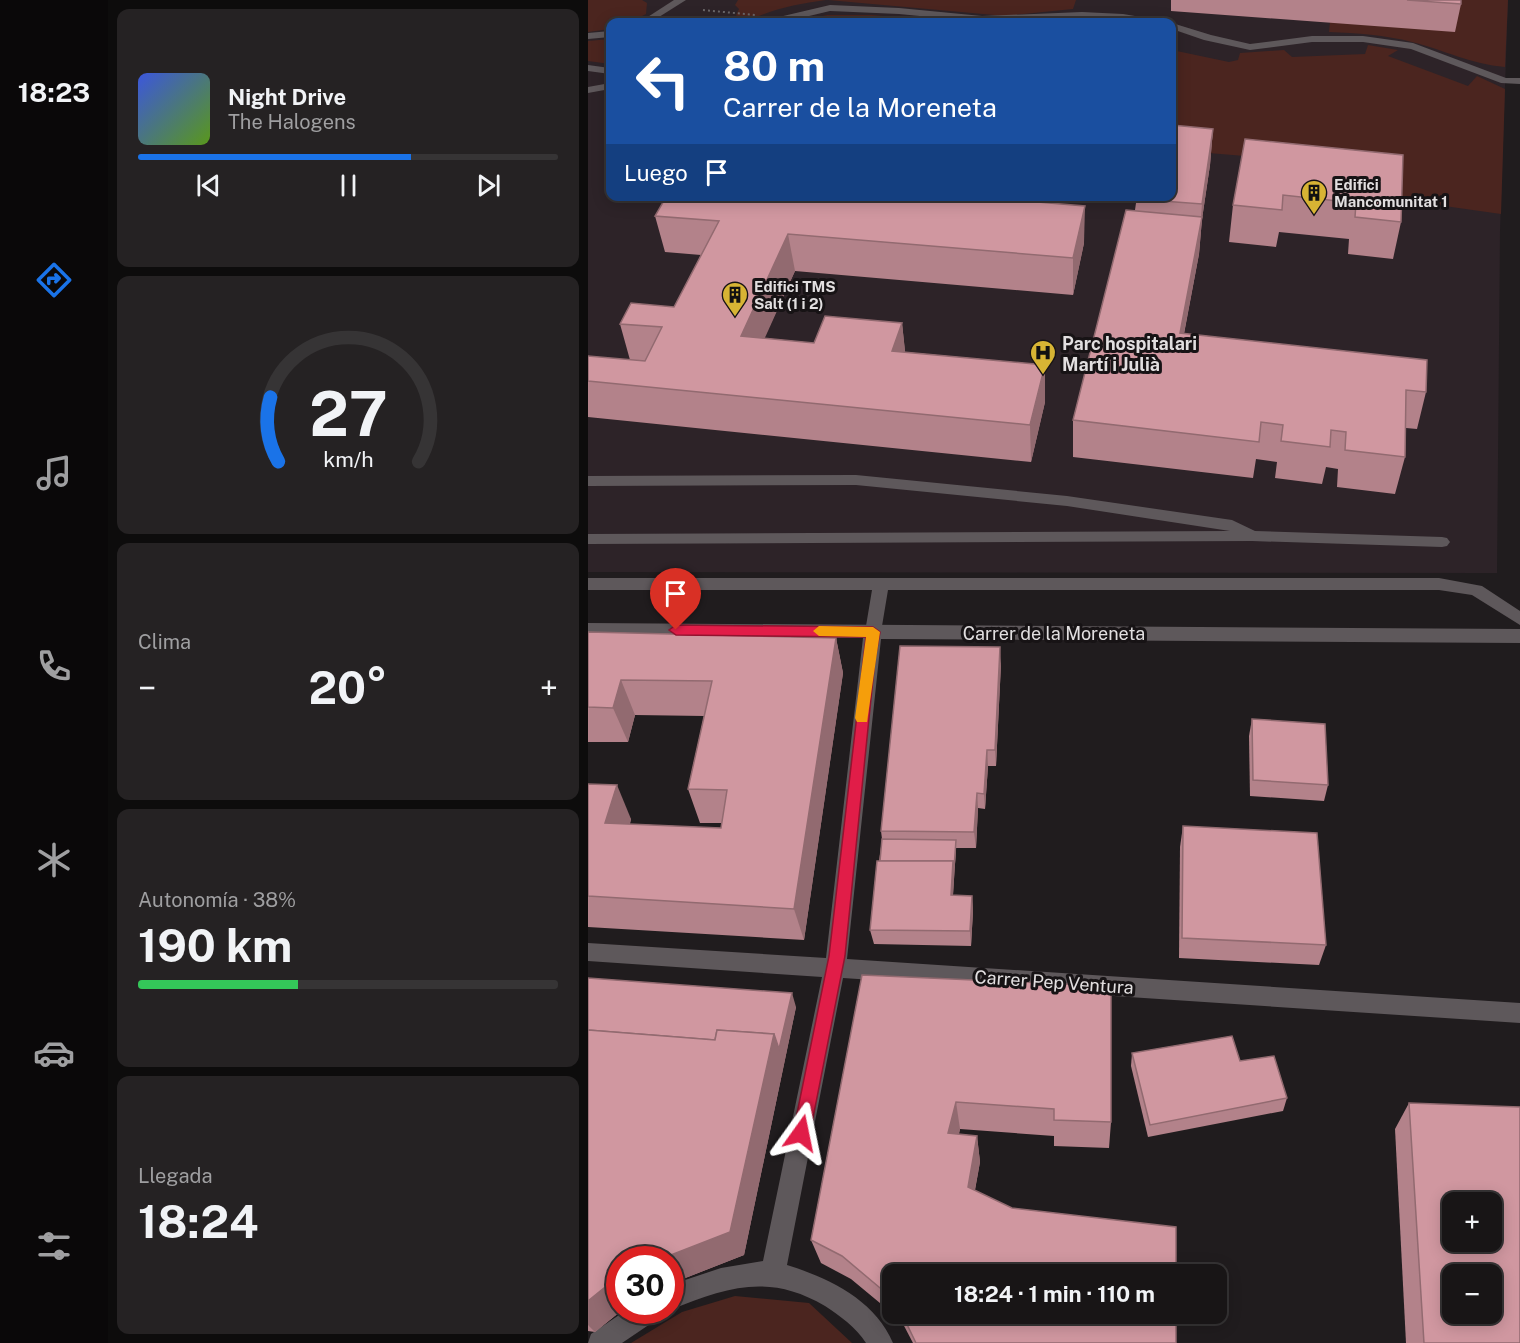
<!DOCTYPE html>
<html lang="es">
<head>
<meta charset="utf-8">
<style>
  body { margin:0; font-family:"Public Sans",sans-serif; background:#252223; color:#f1f3f6; height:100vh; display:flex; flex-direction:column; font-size:22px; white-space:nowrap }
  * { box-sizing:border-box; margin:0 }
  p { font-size:20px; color:#9f9fa1 }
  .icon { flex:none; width:33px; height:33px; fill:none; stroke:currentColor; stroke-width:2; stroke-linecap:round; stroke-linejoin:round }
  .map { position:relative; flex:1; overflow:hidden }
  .drawer { display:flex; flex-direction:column; gap:9px; padding:9px; background:#0d0c0c; width:480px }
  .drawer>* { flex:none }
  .guide { position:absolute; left:18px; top:18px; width:570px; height:183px; border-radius:12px; box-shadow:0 3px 15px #0003,0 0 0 2px #363435; background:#1a4fa0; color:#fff; overflow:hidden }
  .buttons { position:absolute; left:854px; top:1192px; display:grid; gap:12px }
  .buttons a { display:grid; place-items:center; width:60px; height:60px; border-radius:12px; background:#181516; box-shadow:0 3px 15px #0003,0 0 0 2px #363435; font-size:30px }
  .speed { position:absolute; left:18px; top:1246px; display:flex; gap:12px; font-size:30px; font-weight:700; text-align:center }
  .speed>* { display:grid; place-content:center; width:78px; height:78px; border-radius:50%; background:#181516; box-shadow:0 3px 15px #0003,0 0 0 2px #363435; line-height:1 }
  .speed .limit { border:9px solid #d22; background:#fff; color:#111 }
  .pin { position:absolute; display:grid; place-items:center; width:51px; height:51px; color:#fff; margin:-62px -26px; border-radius:50% 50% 50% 0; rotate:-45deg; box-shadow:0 0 6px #0007 }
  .pin .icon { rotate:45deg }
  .me { position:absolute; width:66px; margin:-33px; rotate:12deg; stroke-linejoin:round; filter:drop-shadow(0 0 4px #0008) }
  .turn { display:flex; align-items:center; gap:21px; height:126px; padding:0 18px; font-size:27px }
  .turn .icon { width:78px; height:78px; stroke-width:2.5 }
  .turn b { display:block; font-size:42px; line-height:51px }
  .then { display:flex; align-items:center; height:57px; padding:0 18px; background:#0003; gap:12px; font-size:22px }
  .big { font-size:45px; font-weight:700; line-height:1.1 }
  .drawer .card { flex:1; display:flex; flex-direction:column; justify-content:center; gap:9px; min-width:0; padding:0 21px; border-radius:12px; background:#252223 }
  .drawer .dial { align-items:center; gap:0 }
  .dial svg { height:156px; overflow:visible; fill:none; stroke:#363435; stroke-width:7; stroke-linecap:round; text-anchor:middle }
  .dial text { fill:#f1f3f6; stroke:none }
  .song { display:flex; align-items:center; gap:18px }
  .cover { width:72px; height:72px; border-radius:9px; background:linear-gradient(135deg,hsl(230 70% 55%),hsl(90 70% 35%)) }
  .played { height:6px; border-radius:3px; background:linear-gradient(90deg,#1a73e8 65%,#363435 65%) }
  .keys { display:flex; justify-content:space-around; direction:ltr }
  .heat { display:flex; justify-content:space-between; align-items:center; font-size:33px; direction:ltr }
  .charge { height:9px; border-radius:4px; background:linear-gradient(90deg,#34c759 38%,#363435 0) }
  .trip { position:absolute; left:294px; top:1264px; width:345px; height:60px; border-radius:12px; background:#181516; box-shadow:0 3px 15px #0003,0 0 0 2px #363435; font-weight:700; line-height:60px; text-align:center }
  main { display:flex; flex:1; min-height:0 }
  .tab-bar { display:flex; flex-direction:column; width:108px; justify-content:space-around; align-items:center; background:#0a0809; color:#9f9fa1 }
  .tab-bar .icon { width:42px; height:42px }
  .tab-bar .selected { color:#1a73e8 }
  .tab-bar b { font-size:27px; color:#f1f3f6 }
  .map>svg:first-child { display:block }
</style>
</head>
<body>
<main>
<nav class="tab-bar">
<b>18:23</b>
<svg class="icon selected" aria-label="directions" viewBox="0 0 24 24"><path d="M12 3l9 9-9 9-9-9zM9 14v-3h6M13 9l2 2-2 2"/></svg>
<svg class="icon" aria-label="music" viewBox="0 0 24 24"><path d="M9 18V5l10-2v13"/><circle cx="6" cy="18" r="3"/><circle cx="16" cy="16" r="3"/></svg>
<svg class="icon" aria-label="phone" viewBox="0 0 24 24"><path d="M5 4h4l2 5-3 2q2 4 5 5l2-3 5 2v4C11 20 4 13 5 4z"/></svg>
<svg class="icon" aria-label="climate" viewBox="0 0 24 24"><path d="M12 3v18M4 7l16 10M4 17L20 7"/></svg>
<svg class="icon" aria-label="car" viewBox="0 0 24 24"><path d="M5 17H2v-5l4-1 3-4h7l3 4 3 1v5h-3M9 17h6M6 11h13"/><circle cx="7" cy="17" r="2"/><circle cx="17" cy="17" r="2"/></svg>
<svg class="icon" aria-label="filters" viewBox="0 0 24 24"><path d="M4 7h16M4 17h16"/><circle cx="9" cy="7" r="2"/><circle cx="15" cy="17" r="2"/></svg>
</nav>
<section class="drawer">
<div class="card">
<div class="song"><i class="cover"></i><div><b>Night Drive</b><p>The Halogens</p></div></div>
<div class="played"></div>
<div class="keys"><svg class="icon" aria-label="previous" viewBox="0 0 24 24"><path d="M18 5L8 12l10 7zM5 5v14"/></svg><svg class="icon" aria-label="pause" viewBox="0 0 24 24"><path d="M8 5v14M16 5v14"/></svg><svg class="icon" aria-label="next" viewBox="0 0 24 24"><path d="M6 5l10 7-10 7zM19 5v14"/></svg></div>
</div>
<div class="card dial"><svg viewBox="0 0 100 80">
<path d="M14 69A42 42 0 1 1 86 69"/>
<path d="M14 69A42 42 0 0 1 10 36" stroke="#1a73e8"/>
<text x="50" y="56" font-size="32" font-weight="700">27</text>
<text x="50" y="72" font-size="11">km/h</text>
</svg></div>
<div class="card"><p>Clima</p>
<div class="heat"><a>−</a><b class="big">20°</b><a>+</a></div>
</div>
<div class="card"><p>Autonomía · 38%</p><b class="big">190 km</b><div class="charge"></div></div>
<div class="card"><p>Llegada</p><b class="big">18:24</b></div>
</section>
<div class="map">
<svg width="932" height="1343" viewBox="0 0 932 1343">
  <rect width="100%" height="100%" fill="#201c1e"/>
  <path fill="#2d2328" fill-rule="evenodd" d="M0 0H920L912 231 909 573 0 572ZM22 22H584V196H22Z"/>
  <g fill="#4b251f">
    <polygon points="0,0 54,0 59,3 58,14 42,22 22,22 22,29 0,32"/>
    <path d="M150 0H238C209 4 184 9 157 22H154L148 15 151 9 147 5Z"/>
    <polygon points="240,0 488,0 485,9 417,16"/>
    <path d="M865 0H920L917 67C883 64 856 50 824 42 797 35 769 33 741 32L742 22Z"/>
    <polygon points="239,15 284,15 367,22 233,22 230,17"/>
    <polygon points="22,39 22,64 0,61 0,41"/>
    <polygon points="780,45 810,50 800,56 880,86 889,76 917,89 913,214 807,199 791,167 584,150 584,50 641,62 650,60 652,53 696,50 704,57 777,54"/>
    <polygon points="147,1296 221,1303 264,1343 43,1343 94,1312"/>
  </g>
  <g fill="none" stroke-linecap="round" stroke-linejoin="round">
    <polyline stroke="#6a6668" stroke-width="2" stroke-dasharray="2 3" stroke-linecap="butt" points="115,10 167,15"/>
    <g fill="#5e585b" fill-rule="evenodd">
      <polygon points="86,0 98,0 63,22 52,22"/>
      <polygon points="242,5 311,8 394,16 494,12 535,14 565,19 570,22 494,18 394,22 311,14 242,11 196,22 185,22 191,17"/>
      <polygon points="584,23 623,35 662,44 724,36 775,36 825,43 918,78 932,78 932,84 913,83 823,49 775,42 724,42 662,50 616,40 584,29"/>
      <polygon points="22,31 22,37 0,39 0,33"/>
      <polygon points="0,65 22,68 22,74 0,71"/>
      <polygon points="22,83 22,89 0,93 0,87"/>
      <polygon points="268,475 479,496 644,520 667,531 854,537 859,538 862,542 859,546 854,547 664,541 0,544 0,534 642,531 479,506 268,485 0,486 0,476"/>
      <polygon points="0,578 851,578 894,586 932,611 932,625 884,595 851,590 300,590 293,632 291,636 279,636 277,632 284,590 0,590"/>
    </g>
    <g fill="#5e585b" fill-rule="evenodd">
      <path d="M0 623 932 629V643L293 639 259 959 932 1003V1023L255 978 199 1265C241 1278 287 1300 305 1343H278C268 1327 252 1316 237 1306 181 1273 139 1287 82 1310V1285L133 1268 175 1261 234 977 0 961V943L238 958 275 638 0 637Z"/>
      <polygon points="37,1311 71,1311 68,1320 34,1343 0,1343 3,1334"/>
    </g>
  </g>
  <g fill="#b3828a">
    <polygon points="583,0 873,0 873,4 867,32 583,11"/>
    <polygon points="625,129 622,165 614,219 611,254 596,334 838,392 829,429 818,428 817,457 807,494 749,487 750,469 738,467 734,484 687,478 689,462 668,459 665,478 485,457 485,420 547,210 549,196"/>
    <polygon points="657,139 813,222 805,259 760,254 761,239 691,232 688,247 641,242 645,205"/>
    <polygon points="124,196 377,196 496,243 485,295 207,271 176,338 226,343 314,323 317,352 457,365 457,402 443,462 0,417 0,356 42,360 32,324 86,307 113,255 77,252 67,216 124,201"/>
    <polygon points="0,632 248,638 255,673 216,940 0,927 0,784 43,819 42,824 133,828 133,823 112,823 100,789 116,716 47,715 40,742 0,742"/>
    <polygon points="413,664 408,766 400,766 397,809 390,808 388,848 368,848 365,895 384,896 385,911 383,946 286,944 282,930 294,839 293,831"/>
    <polygon points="664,719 740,785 736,801 662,796 661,736"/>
    <polygon points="595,826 738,945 731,965 591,958 592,847"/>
    <polygon points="274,975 523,1122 521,1148 466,1146 466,1136 372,1129 371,1134 389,1136 392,1162 387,1190 304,1275 304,1313 263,1279 233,1263 223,1240"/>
    <polygon points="0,978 208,1007 156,1255 82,1284 82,1260 32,1311 33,1311 7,1332 0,1331"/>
    <polygon points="544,1053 652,1061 699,1098 695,1111 560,1137 543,1066"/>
    <polygon points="821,1103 932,1343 818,1343 807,1129"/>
    <polygon points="305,1314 588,1314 588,1343 325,1343 314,1322"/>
  </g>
  <g fill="#926a70">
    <polygon points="625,129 622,165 614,219 611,254 589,370 592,333 612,230 614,204"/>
    <polygon points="497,206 496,243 485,295 485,258"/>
    <polygon points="200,234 207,271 161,373 153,336"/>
    <polygon points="314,323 318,360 304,351"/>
    <polygon points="457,365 457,402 443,462 442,425"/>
    <polygon points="248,638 255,673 216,940 206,909"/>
    <polygon points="412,647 413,664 408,766 407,750"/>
    <polygon points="33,680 47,715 40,742 25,708"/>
    <polygon points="399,750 400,766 397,809 396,794"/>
    <polygon points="29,785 43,819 32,856 17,823"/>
    <polygon points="389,793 390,808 388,848 386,832"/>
    <polygon points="368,840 368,848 364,910 363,895 365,861"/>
    <polygon points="384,896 385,911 383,946 382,931"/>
    <polygon points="204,993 208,1007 156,1255 82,1284 82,1260 70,1260"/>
    <polygon points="368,1102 372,1129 364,1159 360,1133"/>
    <polygon points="389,1136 392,1162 383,1211 380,1187"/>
    <polygon points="32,1275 32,1311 33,1311 7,1332 0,1325 0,1301"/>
  </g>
  <g fill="#d097a0" stroke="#926a70" stroke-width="1.5" fill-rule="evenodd">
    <polygon points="819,0 873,0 873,4"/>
    <polygon points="288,19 332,22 287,22"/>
    <polygon points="584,125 625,129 614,204 548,199 549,196 584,196"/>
    <polygon points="657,139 815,155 813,222 767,217 768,203 695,195 694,210 645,205"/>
    <polygon points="145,196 377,196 497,206 485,258 200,234 153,336 226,343 237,316 314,323 304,351 457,365 442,425 0,381 0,356 57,361 74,327 32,324 43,303 86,307 131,221 67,216 78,197 142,202"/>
    <polygon points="538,210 614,217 592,333 839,360 838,392 818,390 817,457 757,450 758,432 743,430 742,447 693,441 695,425 673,422 671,442 485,420"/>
    <polygon points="0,632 248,638 206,909 0,896 0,784 29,785 17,823 133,828 139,790 100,789 124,681 33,680 25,708 0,707"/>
    <polygon points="312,646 412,647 407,750 399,750 396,794 389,793 386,832 293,831"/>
    <polygon points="664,719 737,724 740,785 665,780"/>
    <polygon points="595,826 729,833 738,945 594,938"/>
    <polygon points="294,839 368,840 366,868 365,861 292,861"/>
    <polygon points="289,861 365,861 363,895 384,896 382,931 282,930"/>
    <polygon points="274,975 523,986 523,1122 466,1120 466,1109 368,1102 360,1133 389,1136 380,1187 424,1208 588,1227 588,1275 304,1275 304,1298 254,1256 223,1240"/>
    <polygon points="0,978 204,993 191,1049 186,1034 129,1030 127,1040 0,1030"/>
    <polygon points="0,1030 127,1040 129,1030 186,1034 142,1232 70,1260 32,1260 32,1275 0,1301"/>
    <polygon points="644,1036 652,1061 686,1056 699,1098 562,1125 544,1053"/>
    <path d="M821 1103 932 1107V1343H836ZM864 1203H903V1242H864ZM864 1275H903V1314H864Z"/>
    <polygon points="314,1314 588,1314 588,1343 328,1343"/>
  </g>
  <polygon fill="#e11d48" stroke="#92132f" stroke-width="1.5" points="88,625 285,627 292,632 287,659 257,956 222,1133 220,1139 213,1141 207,1139 205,1133 241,956 278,637 88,635 81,630"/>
  <polygon fill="#f59e0b" points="231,626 285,627 292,632 279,722 269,722 267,718 278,637 231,636 225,631"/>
  <defs>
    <symbol id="building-pin" viewBox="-11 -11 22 30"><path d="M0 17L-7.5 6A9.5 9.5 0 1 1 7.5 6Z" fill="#d7b434" stroke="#171315"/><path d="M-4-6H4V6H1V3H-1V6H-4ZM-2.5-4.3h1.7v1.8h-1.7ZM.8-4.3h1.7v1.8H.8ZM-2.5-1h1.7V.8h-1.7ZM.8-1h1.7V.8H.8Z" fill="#111"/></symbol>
    <symbol id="hospital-pin" viewBox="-11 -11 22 30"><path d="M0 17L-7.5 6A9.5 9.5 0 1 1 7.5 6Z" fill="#d7b434" stroke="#171315"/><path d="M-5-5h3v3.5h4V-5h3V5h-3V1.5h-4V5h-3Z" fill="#111"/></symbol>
  </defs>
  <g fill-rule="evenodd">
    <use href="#building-pin" x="711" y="178" width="30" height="40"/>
    <use href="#building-pin" x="132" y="280" width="30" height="40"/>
    <use href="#hospital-pin" x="440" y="338" width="30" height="40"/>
  </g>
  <g text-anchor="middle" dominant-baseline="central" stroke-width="6" stroke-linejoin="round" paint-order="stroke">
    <g font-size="15" font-weight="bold" fill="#e2dfe0" stroke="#171315" text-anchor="start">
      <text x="746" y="184">Edifici<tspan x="746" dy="17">Mancomunitat 1</tspan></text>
      <text x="166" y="286">Edifici TMS<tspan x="166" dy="17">Salt (1 i 2)</tspan></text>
    </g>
    <g font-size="18" font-weight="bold" fill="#e2dfe0" stroke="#171315" text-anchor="start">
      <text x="474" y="343">Parc hospitalari<tspan x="474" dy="21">Martí i Julià</tspan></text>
    </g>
    <g font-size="18" fill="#e2dfe0" stroke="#171315">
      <text x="466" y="633">Carrer de la Moreneta</text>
      <text transform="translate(466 982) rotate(4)">Carrer Pep Ventura</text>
    </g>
  </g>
</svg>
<div class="buttons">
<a>+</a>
<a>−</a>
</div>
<div class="speed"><div class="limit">30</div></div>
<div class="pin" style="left:88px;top:630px;background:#d93025"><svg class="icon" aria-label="arrive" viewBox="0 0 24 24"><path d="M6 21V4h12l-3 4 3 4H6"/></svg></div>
<svg class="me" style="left:213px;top:1133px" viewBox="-20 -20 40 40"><path d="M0-17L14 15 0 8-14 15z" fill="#e11d48" stroke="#fff" stroke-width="4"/></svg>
<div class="trip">18:24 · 1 min · 110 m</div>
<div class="guide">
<div class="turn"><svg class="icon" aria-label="left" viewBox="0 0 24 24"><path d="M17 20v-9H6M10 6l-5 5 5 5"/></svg><div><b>80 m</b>Carrer de la Moreneta</div></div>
<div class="then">Luego<svg class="icon" aria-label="arrive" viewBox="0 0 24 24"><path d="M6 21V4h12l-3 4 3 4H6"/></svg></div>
</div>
</div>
</main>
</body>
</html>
